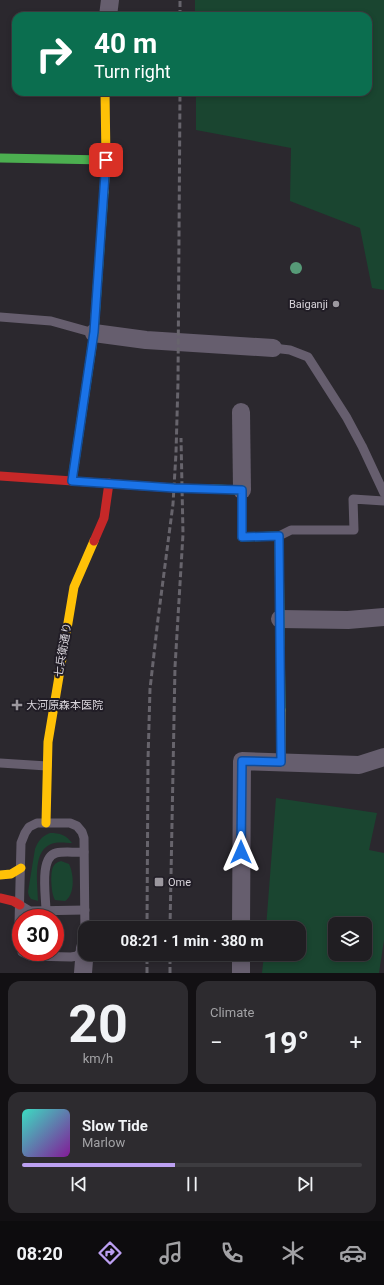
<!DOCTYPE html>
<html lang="en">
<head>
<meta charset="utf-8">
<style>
  body { margin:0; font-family:Roboto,"Noto Sans JP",sans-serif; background:#2d2b2f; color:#f1f3f6; height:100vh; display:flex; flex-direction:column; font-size:15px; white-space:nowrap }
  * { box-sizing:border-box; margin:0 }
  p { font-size:13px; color:#a2a2a5 }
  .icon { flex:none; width:22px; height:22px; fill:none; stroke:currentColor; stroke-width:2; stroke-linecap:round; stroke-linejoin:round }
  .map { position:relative; height:973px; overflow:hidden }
  .sheet { display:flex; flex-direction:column; gap:8px; padding:8px; background:#121013; flex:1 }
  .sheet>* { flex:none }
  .banner { position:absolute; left:12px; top:12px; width:360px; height:84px; border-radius:12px; box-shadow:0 2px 6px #0003,0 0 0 1px #3d3c40; background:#0b6e4f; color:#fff; overflow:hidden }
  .tools { position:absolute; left:328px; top:917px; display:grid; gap:8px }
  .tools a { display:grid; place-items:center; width:44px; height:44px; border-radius:8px; background:#201e22; box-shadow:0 2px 6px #0003,0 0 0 1px #3d3c40; font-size:20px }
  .speed { position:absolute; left:12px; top:909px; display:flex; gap:8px; font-size:20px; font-weight:700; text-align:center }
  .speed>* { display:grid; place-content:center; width:52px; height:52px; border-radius:50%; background:#201e22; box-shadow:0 2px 6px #0003,0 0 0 1px #3d3c40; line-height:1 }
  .speed .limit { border:6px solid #d22; background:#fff; color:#111 }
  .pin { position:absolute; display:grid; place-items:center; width:34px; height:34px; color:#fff; margin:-17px; border-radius:8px; box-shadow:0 2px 6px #0006 }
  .me { position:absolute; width:44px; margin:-22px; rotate:0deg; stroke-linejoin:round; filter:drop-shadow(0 0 3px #0008) }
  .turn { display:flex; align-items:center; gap:14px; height:84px; padding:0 16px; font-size:18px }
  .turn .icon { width:52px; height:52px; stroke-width:2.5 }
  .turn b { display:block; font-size:28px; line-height:34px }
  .big { font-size:30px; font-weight:700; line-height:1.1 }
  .sheet .tile { flex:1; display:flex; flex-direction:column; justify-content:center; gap:6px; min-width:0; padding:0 14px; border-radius:12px; background:#2d2b2f }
  .sheet .dial { align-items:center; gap:0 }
  .dial b { font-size:52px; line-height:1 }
  .song { display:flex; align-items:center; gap:12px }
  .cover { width:48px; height:48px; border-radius:6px; background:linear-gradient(135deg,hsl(170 70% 55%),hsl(290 70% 35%)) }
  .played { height:4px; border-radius:2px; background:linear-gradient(90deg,#bca0f2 45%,#3d3c40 45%) }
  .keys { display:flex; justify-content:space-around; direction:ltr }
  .heat { display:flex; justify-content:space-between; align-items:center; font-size:22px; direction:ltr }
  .sheet .tiles { flex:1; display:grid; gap:8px; grid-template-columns:1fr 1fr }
  .tile:last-child { grid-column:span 2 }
  .trip { position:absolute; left:78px; top:921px; width:228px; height:40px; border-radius:12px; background:#201e22; box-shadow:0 2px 6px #0003,0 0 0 1px #3d3c40; font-weight:700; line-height:40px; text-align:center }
  .dock { display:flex; height:64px; justify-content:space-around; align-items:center; background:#0d0c0e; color:#a2a2a5 }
  .dock .icon { width:28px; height:28px }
  .dock .selected { color:#bca0f2 }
  .dock b { font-size:18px; color:#f1f3f6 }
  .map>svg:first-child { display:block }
</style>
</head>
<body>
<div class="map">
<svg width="384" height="973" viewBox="0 0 384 973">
  <rect width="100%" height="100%" fill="#2b282e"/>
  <g fill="#1a4530" fill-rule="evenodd">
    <polygon points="195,0 384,0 384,290 372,288 360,228 290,201 291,148 196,130 196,92 368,92 368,16 195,16"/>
    <path d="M276 798 377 813 369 850 384 853V940L379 973H262L264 954H299V928H266ZM335 924H365V954H335Z"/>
    <path d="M50 833C60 833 66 835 72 843 65 843 56 841 49 845 32 854 38 885 38 901L31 899 29 896 28 892 35 849C38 841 42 836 50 833Z"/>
    <path d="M61 861 69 864C74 874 75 895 65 901L55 900C51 894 50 873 53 867 55 863 58 862 61 861Z"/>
  </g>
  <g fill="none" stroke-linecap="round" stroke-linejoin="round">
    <g stroke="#665e6e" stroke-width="9">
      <polyline points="0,317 51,321 94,333"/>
      <polyline points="273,348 290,350 308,357 347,418 362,446 384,493"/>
      <polyline points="279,536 291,530 354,530 353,499 384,501"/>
      <polyline points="0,763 47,766"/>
      <polyline points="20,905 30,911 85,910"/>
      <path d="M46 911C46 897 39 857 56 853 65 851 75 853 84 852"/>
      <polyline points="21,948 20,945 19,924 21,843 25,833 29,827 37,823 70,823 77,826 82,832 84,838 85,937"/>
      <polyline points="22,952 30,956 71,957 77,956 83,950"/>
    </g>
    <g stroke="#665e6e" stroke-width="18">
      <polyline points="108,16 110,0"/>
      <polyline points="94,333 146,340 273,348"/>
      <polyline points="241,412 242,490"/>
      <polyline points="280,619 348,620 384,617"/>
      <polyline points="241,928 242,761 359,765 384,757"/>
      <polyline points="83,973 85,948"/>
      <polyline points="241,973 241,954"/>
    </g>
    <g stroke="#4caf50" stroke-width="9">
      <polyline points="0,158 106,160"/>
      <polyline points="72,481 94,333 104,192"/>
      <polyline points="213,489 242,490 242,537 279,536 281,710"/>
    </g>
    <g stroke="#ffc107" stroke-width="9">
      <polyline points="104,192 106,160 105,92"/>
      <polyline points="281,710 281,762"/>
      <polyline points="46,823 48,742 74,587 94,541"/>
      <polyline points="0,875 11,874 21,868"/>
    </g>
    <g stroke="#c62828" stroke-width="9">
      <polyline points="0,476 174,488 213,489"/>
      <polyline points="94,541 104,518 109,483"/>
      <polyline points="0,898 13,901 20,905"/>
    </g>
    <g stroke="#67646c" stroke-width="3" stroke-dasharray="6 3" stroke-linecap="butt">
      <polyline points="180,16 180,0"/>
      <polyline points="147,928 148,760 150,689 158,619 173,504 176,453 178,382 180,92"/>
      <polyline points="170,928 175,667 183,534 181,438"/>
      <polyline points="147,973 147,954"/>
      <polyline points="170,973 170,954"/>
    </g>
  </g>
  <circle fill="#569a77" cx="296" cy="268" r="6"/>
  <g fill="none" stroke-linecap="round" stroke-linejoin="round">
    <defs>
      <polyline id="route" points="106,160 94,332 72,481 174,488 242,490 242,537 279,536 281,762 242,761 241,852"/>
    </defs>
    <use href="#route" stroke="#114b97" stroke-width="10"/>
    <use href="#route" stroke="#1a73e8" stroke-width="7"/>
  </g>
  <g fill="#9c989f" stroke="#211d26" stroke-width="1.5">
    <circle cx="336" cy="304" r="4"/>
    <path d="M15 699h4v4h4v4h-4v4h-4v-4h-4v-4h4z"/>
    <rect x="154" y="877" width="10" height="10" rx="2"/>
  </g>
  <g text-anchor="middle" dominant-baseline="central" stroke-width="4" stroke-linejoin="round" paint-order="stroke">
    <g font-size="11" fill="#d9d5dc" stroke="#211d26" text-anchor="start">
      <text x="328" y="304" text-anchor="end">Baiganji</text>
      <text x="26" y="705">大河原森本医院</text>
      <text x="168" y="882">Ome</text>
    </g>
    <g font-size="11" fill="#d9d5dc" stroke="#211d26">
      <text transform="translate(63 650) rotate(-80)">七兵衛通り</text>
    </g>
  </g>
</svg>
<div class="tools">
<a><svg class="icon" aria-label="layers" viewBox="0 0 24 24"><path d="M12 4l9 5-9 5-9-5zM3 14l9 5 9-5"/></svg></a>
</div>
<div class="speed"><div class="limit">30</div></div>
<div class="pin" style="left:106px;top:160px;background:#d93025"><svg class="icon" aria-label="arrive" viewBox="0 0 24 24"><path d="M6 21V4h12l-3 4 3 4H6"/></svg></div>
<svg class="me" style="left:241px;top:852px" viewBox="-20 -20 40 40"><path d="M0-17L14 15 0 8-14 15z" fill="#1a73e8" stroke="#fff" stroke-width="4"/></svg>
<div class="trip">08:21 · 1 min · 380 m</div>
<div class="banner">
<div class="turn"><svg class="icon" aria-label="right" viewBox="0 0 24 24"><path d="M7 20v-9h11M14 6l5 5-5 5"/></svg><div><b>40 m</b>Turn right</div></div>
</div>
</div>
<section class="sheet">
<div class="tiles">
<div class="tile dial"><b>20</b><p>km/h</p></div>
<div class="tile"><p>Climate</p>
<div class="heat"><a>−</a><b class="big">19°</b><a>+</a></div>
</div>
<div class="tile">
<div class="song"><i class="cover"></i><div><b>Slow Tide</b><p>Marlow</p></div></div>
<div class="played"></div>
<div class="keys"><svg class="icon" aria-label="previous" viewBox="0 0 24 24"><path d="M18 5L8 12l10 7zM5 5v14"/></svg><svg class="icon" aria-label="pause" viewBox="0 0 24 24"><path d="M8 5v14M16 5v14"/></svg><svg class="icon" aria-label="next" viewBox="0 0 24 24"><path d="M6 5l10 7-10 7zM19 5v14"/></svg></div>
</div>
</div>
</section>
<nav class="dock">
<b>08:20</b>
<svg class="icon selected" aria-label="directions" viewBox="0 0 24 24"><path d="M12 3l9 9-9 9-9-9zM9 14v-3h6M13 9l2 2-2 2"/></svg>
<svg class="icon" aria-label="music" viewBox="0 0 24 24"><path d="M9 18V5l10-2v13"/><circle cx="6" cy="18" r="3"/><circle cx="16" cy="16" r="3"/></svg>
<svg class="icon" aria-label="phone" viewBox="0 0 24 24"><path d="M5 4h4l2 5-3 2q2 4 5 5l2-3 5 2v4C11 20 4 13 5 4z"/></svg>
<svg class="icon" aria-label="climate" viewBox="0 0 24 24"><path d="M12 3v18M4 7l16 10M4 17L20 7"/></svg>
<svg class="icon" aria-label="car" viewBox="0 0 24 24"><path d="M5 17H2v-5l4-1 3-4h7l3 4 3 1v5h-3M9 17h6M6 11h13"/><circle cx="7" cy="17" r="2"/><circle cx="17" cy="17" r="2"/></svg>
</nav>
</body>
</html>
